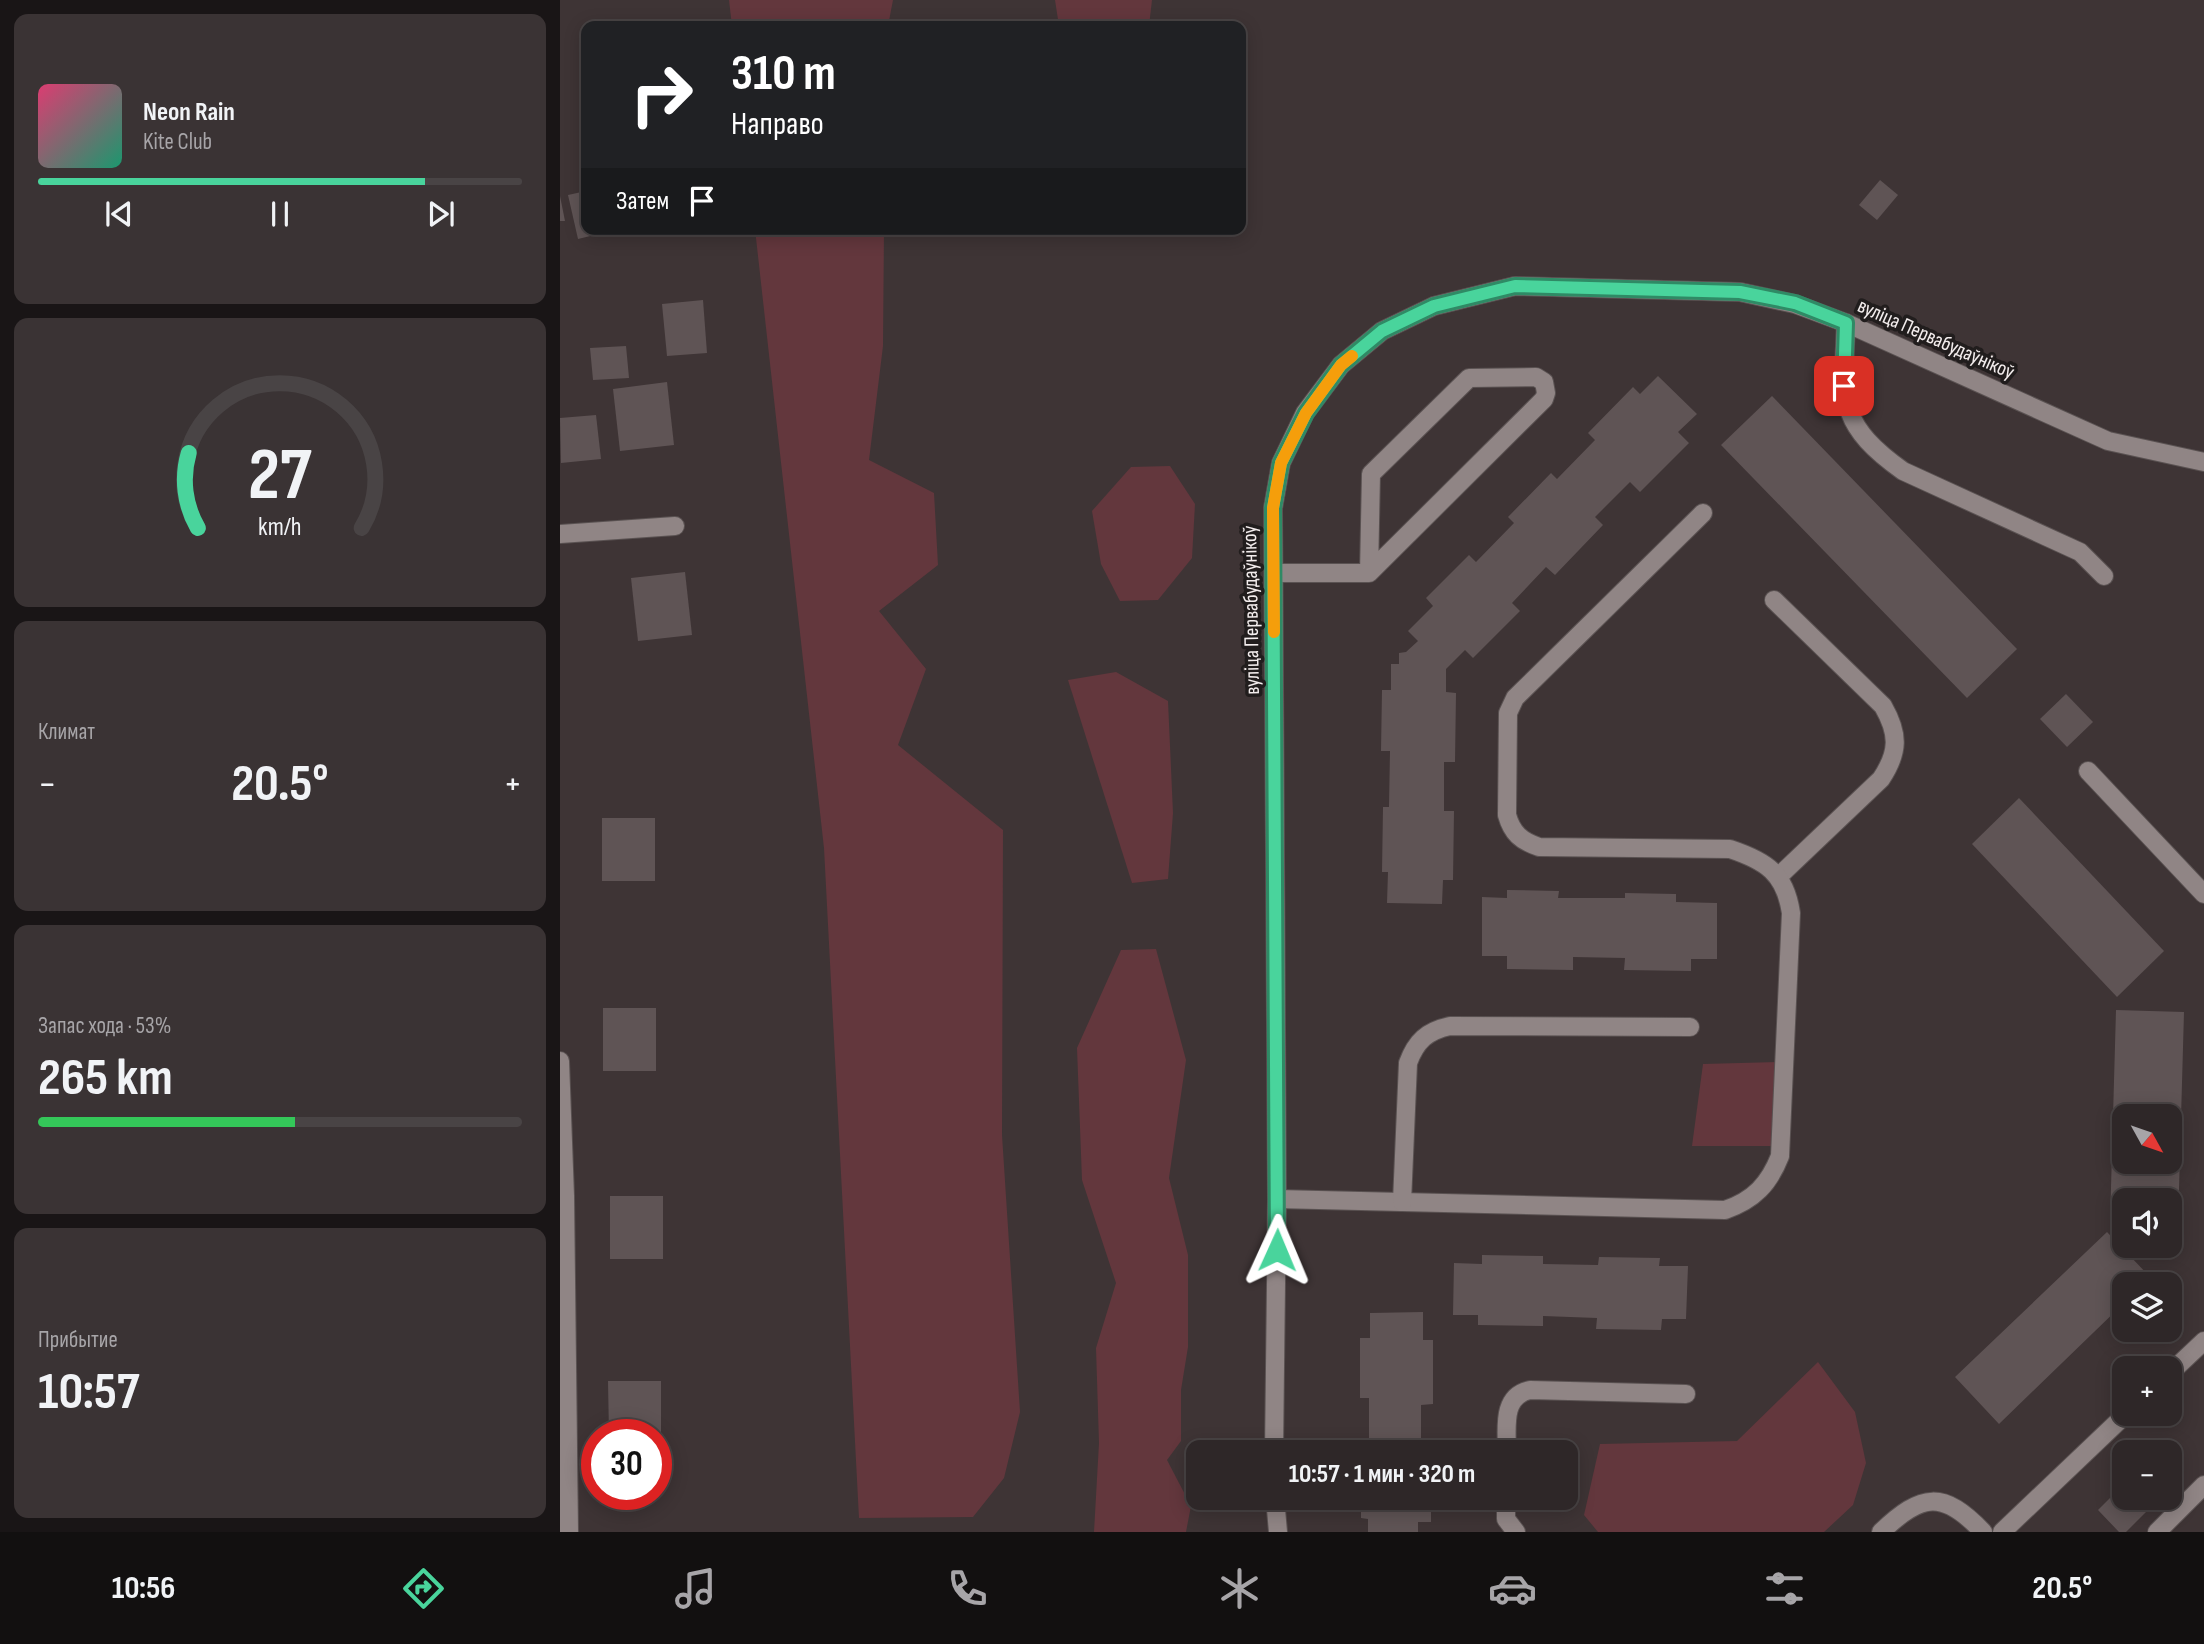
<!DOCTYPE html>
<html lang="ru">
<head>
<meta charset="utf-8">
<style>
  body { margin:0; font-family:"Sofia Sans Condensed",sans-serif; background:#3a3334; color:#f1f3f6; height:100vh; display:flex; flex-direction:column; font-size:26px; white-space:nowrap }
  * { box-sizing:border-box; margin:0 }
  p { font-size:23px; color:#a7a5a8 }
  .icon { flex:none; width:38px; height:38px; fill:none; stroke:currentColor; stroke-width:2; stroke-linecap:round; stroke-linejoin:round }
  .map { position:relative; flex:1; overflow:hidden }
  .drawer { display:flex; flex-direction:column; gap:14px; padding:14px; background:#191516; width:560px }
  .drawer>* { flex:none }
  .guide { position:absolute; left:21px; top:21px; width:665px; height:214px; border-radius:14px; box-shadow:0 4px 18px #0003,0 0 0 2px #494445; background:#202124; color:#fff; overflow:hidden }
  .needle { width:46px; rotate:130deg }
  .buttons { position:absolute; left:1552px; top:1104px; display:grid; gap:14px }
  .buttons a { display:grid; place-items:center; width:70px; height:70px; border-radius:14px; background:#2e2728; box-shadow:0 4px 18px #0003,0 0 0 2px #494445; font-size:35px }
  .speed { position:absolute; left:21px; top:1419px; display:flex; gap:14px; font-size:35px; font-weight:700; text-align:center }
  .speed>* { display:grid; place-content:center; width:91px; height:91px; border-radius:50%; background:#2e2728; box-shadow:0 4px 18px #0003,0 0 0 2px #494445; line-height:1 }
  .speed .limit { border:10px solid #d22; background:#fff; color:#111 }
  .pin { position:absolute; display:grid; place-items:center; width:60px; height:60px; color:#fff; margin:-30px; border-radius:14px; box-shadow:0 4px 10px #0006 }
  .me { position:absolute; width:77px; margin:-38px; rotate:1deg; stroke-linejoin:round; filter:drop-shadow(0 0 5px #0008) }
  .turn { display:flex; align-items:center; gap:24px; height:147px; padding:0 35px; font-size:32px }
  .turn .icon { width:91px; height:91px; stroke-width:2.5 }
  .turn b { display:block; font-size:49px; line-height:60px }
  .then { display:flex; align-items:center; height:66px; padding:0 35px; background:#0003; gap:14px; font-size:26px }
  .big { font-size:52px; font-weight:700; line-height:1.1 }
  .drawer .card { flex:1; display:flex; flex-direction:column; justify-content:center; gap:10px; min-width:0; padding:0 24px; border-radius:14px; background:#3a3334 }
  .drawer .dial { align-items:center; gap:0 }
  .dial svg { height:182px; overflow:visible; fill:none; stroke:#494445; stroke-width:7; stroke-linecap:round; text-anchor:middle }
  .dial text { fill:#f1f3f6; stroke:none }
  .song { display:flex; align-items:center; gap:21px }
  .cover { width:84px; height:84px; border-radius:10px; background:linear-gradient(135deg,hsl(340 70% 55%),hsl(160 70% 35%)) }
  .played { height:7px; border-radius:4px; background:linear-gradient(90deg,#49d49c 80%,#494445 80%) }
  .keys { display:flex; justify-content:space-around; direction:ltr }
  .heat { display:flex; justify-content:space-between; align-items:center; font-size:38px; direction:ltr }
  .charge { height:10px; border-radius:5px; background:linear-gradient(90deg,#34c759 53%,#494445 0) }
  .trip { position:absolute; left:626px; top:1440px; width:392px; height:70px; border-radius:14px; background:#2e2728; box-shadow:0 4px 18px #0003,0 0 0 2px #494445; font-weight:700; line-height:70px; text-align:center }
  .dock { display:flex; height:112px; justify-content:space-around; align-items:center; background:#121010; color:#a7a5a8 }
  .dock .icon { width:49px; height:49px }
  .dock .selected { color:#49d49c }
  .dock b { font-size:32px; color:#f1f3f6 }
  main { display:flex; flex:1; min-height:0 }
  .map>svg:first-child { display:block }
</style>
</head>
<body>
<main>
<section class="drawer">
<div class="card">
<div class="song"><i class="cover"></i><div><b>Neon Rain</b><p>Kite Club</p></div></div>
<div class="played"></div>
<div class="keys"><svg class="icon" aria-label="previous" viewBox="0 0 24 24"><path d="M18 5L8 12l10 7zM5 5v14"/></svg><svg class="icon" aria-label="pause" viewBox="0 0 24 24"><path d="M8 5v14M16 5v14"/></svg><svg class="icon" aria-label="next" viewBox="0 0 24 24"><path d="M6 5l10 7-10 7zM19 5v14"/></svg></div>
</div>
<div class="card dial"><svg viewBox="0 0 100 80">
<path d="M14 69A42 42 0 1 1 86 69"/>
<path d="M14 69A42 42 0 0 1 10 36" stroke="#49d49c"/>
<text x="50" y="56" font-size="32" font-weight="700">27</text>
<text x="50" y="72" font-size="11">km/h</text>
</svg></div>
<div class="card"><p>Климат</p>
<div class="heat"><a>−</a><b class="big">20.5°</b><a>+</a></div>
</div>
<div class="card"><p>Запас хода · 53%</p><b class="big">265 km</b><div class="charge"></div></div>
<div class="card"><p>Прибытие</p><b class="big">10:57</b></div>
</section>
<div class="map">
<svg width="1644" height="1532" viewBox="0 0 1644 1532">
  <rect width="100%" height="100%" fill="#3e3435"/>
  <g fill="#63373d">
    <polygon points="169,0 333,0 328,26 172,26"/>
    <polygon points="495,0 592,0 589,26 499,26"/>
    <polygon points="195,229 324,229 323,346 309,460 374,493 378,565 319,611 366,669 338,745 443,830 442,1135 460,1412 444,1478 413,1517 299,1518 264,848"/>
    <polygon points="610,466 635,504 632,558 598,600 560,601 541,564 532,511 571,467"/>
    <polygon points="556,672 608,701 613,813 608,879 572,883 508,680"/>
    <polygon points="596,949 626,1060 609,1178 628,1255 628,1347 621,1390 621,1441 607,1460 631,1506 626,1532 534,1532 539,1443 536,1348 556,1283 522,1180 517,1048 561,950"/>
    <polygon points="1218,1062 1214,1146 1132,1146 1143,1064"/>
    <polygon points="1258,1362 1295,1412 1306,1463 1293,1505 1264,1532 1038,1532 1024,1515 1040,1444 1177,1441"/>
  </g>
  <g fill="#5f5455" fill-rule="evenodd">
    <polygon points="1320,180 1338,195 1317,220 1299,205"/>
    <polygon points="26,191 26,229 55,230 18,239 8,195"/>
    <polygon points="0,196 5,221 0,221"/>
    <polygon points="143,300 147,353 107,356 102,304"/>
    <polygon points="66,346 69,378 33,380 30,348"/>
    <polygon points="1098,376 1137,414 1118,432 1129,443 1080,492 1070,482 1035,517 1043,525 995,575 986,567 952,603 960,611 913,658 905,650 886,669 886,692 896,693 895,762 884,762 884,811 894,811 893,880 883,880 882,904 827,903 828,872 822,872 823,807 829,807 830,751 821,751 822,690 831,690 831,664 839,664 839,653 846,652 858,641 848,631 873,606 866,598 909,555 916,562 954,523 948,517 991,473 997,479 1035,440 1028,433 1073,387 1080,394"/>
    <polygon points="107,382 114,445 60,451 53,389"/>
    <polygon points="1212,396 1457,649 1407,698 1161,445"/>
    <polygon points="36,415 41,459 1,463 0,418"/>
    <polygon points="125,572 132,635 78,641 71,578"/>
    <polygon points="1506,694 1533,722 1507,747 1480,719"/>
    <polygon points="1459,798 1604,951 1557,997 1412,844"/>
    <rect x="42" y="818" width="53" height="63"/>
    <polygon points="947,890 999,891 998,898 1065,898 1065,893 1116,894 1116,902 1157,903 1157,959 1131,959 1131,971 1064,970 1065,958 1013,957 1013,970 947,969 947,956 922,956 922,897 947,898"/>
    <rect x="43" y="1008" width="53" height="63"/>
    <path d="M1556 1010 1624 1012 1618 1225H1610V1200H1564V1224L1550 1223ZM1564 1116H1610V1162H1564Z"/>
    <rect x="50" y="1196" width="53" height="63"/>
    <polygon points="1547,1232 1591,1278 1584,1284 1564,1284 1564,1303 1439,1424 1395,1377"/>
    <polygon points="922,1255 983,1256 983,1264 1038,1265 1039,1257 1100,1258 1099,1266 1128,1266 1126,1319 1102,1319 1101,1330 1036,1329 1037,1318 983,1316 983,1326 918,1325 918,1315 893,1315 894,1263 922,1264"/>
    <polygon points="863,1312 863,1340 873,1340 873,1404 861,1405 861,1452 809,1452 809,1398 800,1398 800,1338 810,1338 810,1313"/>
    <polygon points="48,1381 101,1381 101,1444 96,1444 96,1435 49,1435"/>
    <polygon points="1564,1484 1564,1498 1580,1498 1590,1508 1566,1532 1559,1532 1538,1510"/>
    <polygon points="801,1498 871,1498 871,1522 858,1522 858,1532 808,1532 808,1519 801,1518"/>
  </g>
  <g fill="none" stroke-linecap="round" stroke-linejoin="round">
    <defs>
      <g id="service">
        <path d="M1286 323C1283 399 1276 423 1343 471L1520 552 1544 576"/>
        <polyline points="714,573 809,573 984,399 986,393 984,382 976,377 909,378 811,474 809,573"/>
        <path d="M1214 600 1323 706C1339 734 1339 752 1321 779L1218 877"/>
        <polyline points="1528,771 1644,894"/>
        <path d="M717 1199 1165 1210C1194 1200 1209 1184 1220 1156L1231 913C1225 873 1206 861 1170 849L979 847C961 841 952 833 947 815L948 713 955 698 1143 513"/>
        <path d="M842 1202 848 1063C856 1041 867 1031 890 1026L1130 1027"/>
        <polyline points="1610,1373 1644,1341"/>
        <path d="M947 1452C947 1429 941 1396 970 1390L1126 1394"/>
        <polyline points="946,1498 946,1519 956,1532"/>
        <path d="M1321 1532C1362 1493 1383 1490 1423 1532"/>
        <polyline points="1442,1532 1566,1414"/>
        <polyline points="1597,1532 1644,1485"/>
      </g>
      <g id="minor">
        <polyline points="0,534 115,526"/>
        <polyline points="0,1061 5,1196 9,1532"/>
        <polyline points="714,1452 717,1199 713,508 721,463 745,413 781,365 822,331 874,306 955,286 1180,292 1235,304 1286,323 1548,441 1644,462"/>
        <polyline points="715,1498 718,1532"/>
      </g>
    </defs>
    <use href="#service" stroke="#5a5252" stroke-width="20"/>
    <use href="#minor" stroke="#5a5252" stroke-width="20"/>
    <use href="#service" stroke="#908585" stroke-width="18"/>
    <use href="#minor" stroke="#908585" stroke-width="18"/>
  </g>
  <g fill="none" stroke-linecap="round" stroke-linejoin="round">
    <defs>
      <polyline id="route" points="717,1250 713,508 721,463 746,413 781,365 822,331 874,306 955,286 1180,292 1235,303 1286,323 1284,386"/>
    </defs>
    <use href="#route" stroke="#2f8a65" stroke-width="18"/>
    <use href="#route" stroke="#49d49c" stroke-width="12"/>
    <polyline stroke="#f59e0b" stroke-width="12" points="714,632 713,508 721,463 746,413 781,365 792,356"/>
  </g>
  <g text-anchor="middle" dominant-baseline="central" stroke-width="7" stroke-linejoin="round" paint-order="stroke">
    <g font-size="21" fill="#f3eded" stroke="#211d1d">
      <text transform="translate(1376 339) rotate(24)">вуліца Первабудаўнікоў</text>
      <text transform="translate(691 610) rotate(-91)">вуліца Первабудаўнікоў</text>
    </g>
  </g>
</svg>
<div class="buttons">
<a><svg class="needle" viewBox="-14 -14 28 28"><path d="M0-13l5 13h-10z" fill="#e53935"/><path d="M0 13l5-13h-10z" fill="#a7a5a8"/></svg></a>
<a><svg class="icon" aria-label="sound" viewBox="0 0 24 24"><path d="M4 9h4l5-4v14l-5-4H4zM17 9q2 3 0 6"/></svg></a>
<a><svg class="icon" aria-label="layers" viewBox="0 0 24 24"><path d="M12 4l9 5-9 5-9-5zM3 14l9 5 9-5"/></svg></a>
<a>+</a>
<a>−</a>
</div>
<div class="speed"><div class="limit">30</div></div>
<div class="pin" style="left:1284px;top:386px;background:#d93025"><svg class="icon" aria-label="arrive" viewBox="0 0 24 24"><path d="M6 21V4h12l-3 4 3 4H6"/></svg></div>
<svg class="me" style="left:717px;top:1250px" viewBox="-20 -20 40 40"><path d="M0-17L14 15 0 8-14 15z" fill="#49d49c" stroke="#fff" stroke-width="4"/></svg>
<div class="trip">10:57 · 1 мин · 320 m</div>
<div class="guide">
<div class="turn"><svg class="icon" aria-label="right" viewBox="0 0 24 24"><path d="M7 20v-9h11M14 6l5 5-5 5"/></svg><div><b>310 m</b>Направо</div></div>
<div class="then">Затем<svg class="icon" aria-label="arrive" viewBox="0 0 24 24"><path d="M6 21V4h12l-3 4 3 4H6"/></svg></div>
</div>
</div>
</main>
<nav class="dock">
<b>10:56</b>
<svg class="icon selected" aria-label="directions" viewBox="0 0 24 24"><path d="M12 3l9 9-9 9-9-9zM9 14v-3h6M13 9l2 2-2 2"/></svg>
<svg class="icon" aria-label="music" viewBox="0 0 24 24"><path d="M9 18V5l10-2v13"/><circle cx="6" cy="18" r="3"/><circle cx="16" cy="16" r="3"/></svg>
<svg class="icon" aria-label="phone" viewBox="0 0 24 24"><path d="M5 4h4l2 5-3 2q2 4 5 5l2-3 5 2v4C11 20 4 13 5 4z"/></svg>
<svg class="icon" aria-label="climate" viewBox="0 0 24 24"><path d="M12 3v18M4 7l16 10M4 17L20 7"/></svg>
<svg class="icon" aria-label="car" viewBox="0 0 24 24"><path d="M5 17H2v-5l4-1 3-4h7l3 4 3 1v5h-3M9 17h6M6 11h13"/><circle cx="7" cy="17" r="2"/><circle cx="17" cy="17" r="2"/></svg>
<svg class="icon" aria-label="filters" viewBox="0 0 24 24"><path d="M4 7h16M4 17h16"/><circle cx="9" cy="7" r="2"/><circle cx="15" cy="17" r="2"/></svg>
<b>20.5°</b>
</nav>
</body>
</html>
